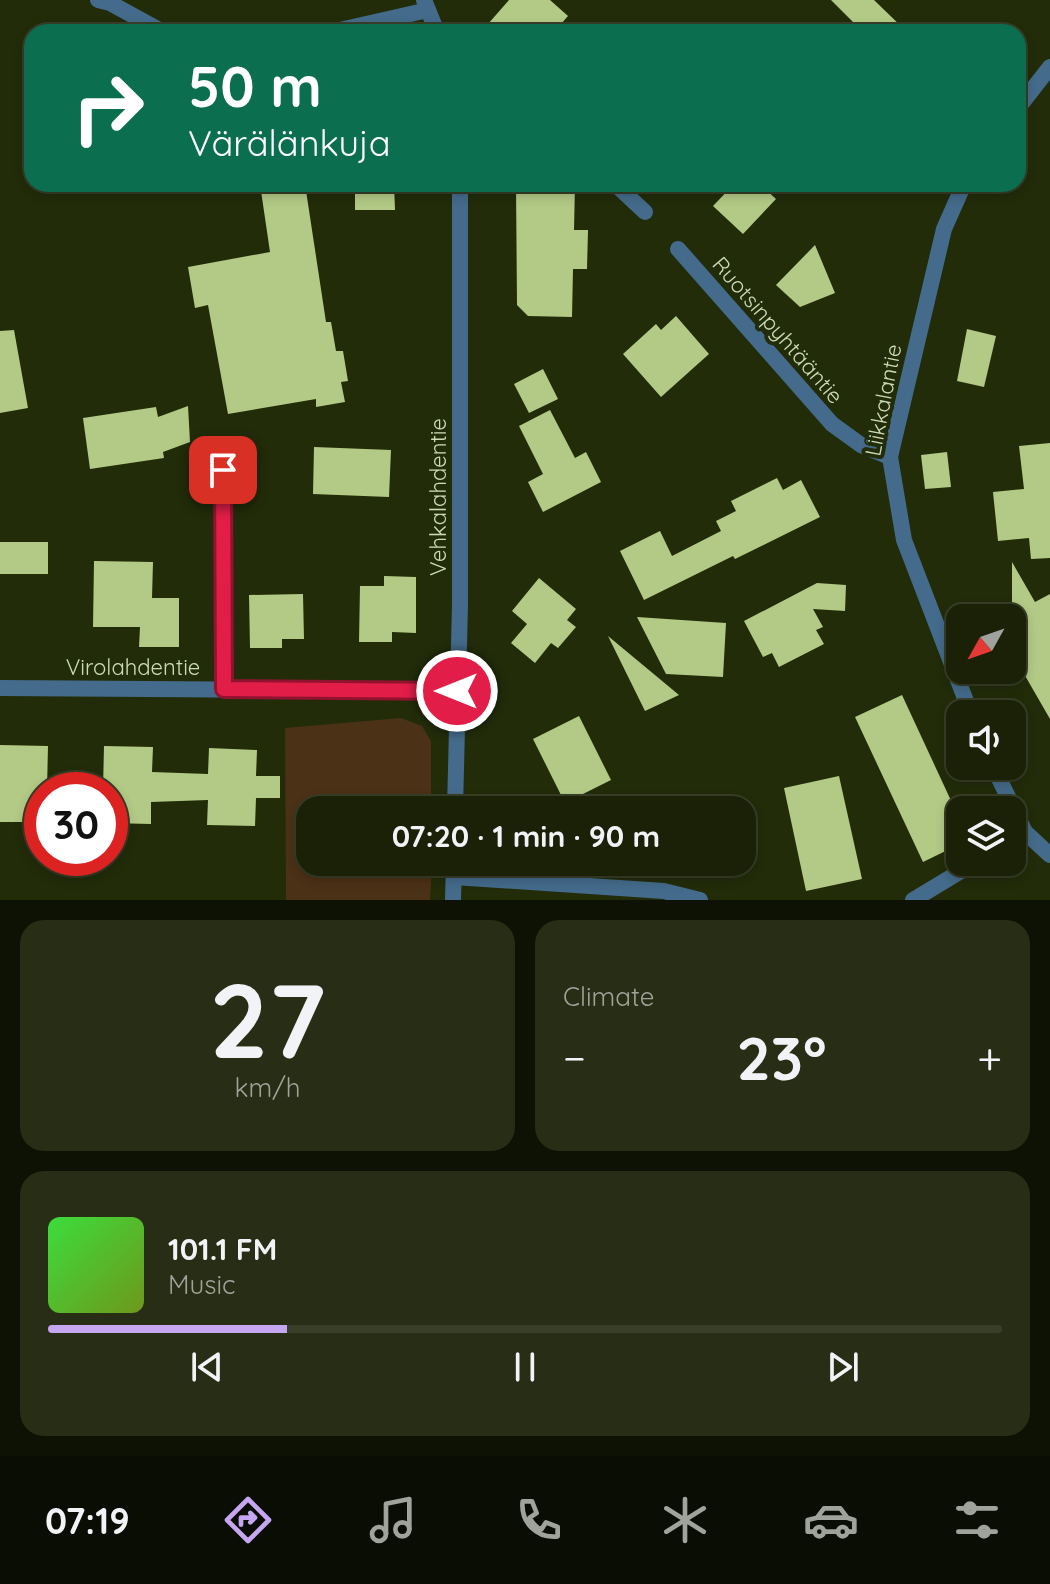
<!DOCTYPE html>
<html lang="en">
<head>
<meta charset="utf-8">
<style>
  body { margin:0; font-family:Quicksand,sans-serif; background:#272e15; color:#f1f3f6; height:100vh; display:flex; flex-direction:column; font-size:30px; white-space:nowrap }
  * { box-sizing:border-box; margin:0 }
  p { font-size:26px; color:#9fa39b }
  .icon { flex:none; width:44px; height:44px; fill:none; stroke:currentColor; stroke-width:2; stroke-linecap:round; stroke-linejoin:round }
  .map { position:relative; height:900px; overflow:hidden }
  .drawer { display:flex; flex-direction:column; gap:20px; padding:20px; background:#0e1204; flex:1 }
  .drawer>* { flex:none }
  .banner { position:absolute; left:24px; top:24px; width:1002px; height:168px; border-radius:24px; box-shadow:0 4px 12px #0003,0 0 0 2px #383e28; background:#0b6e4f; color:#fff; overflow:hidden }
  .needle { width:52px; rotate:230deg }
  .buttons { position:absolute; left:946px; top:604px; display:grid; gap:16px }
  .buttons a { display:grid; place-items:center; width:80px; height:80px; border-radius:16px; background:#1a2107; box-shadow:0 4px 12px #0003,0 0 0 2px #383e28; font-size:40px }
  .speed { position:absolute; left:24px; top:772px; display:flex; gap:16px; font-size:40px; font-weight:700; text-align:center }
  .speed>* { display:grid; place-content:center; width:104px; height:104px; border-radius:50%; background:#1a2107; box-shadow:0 4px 12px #0003,0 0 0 2px #383e28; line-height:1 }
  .speed .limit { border:12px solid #d22; background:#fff; color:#111 }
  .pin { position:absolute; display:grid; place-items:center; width:68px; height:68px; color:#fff; margin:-34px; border-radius:16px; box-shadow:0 4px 12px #0006 }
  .me { position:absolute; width:88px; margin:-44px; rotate:270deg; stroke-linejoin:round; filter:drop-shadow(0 0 6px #0008) }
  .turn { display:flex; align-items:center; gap:28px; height:168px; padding:0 32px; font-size:36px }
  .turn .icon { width:104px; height:104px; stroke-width:2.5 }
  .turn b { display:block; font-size:56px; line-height:68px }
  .big { font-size:60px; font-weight:700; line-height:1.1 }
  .drawer .card { flex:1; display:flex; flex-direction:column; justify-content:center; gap:12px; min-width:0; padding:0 28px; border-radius:24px; background:#272e15 }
  .drawer .dial { align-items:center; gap:0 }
  .dial b { font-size:104px; line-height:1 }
  .song { display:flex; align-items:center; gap:24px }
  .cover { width:96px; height:96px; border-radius:12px; background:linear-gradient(135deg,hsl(120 70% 55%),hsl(80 70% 35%)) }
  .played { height:8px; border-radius:4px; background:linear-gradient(90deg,#c6a6f0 25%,#383e28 25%) }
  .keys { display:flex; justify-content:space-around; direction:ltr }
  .heat { display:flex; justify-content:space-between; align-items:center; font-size:44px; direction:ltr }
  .drawer .tiles { flex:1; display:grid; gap:20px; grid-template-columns:1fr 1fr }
  .card:last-child { grid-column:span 2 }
  .trip { position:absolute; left:296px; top:796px; width:460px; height:80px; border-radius:24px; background:#1a2107; box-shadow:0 4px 12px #0003,0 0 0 2px #383e28; font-weight:700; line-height:80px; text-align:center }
  .tabs { display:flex; height:128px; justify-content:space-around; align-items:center; background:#0a0d03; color:#9fa39b }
  .tabs .icon { width:56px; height:56px }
  .tabs .selected { color:#c6a6f0 }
  .tabs b { font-size:36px; color:#f1f3f6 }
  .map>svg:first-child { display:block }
</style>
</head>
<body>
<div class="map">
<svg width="1050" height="900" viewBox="0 0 1050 900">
  <rect width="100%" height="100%" fill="#222c09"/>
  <polygon fill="#4b3116" points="401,718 422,726 431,741 431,810 310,810 310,862 377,862 377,867 432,867 430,900 286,900 285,728"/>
  <g fill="#b3ca86">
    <polygon points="509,0 550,0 568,16 554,32 481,32"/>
    <polygon points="831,0 874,0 907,32 863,32"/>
    <polygon points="260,184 305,184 326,322 331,322 336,351 343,351 348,381 341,382 345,402 316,407 316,399 228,414 208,305 195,308 188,267 270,252"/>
    <polygon points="355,184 394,184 395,210 355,210"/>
    <polygon points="516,184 575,184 574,230 588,230 587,269 573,269 572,317 528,316 517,305"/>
    <polygon points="734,184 760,184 776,199 743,234 713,206"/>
    <polygon points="815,245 835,293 800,307 776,285"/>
    <polygon points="676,316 709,354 661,397 623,354 656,324 661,330"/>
    <polygon points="967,329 996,336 984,387 957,381"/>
    <polygon points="14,330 28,408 0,413 0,331"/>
    <polygon points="543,369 558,399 529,413 514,384"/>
    <polygon points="188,406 190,442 163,452 164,458 90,469 83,418 156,407 158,417"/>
    <polygon points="550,410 575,458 586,452 601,482 543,512 528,482 543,474 519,426"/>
    <polygon points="1050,443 1050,558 1031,559 1029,538 998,541 993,492 1024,489 1019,446"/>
    <polygon points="314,447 391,450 389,497 313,494"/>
    <polygon points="947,452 951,487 925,489 921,455"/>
    <polygon points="777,478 783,490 801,480 820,517 735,559 733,556 644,600 620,551 660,531 672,556 721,531 716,521 736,511 731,501"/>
    <rect x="0" y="542" width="48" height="32"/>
    <polygon points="94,561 153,562 152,598 179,598 179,647 139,647 140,627 93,627"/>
    <polygon points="1012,562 1035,602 1050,594 1050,719 1012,653"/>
    <polygon points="384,576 416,577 416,633 392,632 392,642 359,642 360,586 384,586"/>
    <polygon points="539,578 576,609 567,620 576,627 558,648 551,643 535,663 511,643 527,624 512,611"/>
    <polygon points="817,583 846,585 845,611 813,609 823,627 816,630 824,644 779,667 772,653 763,657 744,621"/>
    <polygon points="303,594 304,639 282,639 282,648 250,648 249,595"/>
    <polygon points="637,617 726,623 723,677 666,674"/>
    <polygon points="608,636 679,695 645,711"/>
    <polygon points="902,695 960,820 960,844 923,862 855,717"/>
    <polygon points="579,716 611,780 565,803 533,739"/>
    <polygon points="0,745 48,746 47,790 42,790 42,822 0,822"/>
    <polygon points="104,746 153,747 152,772 208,774 209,748 257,750 256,776 280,776 280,798 256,798 255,826 207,825 208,800 151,802 151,824 110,823 110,790 103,790"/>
    <polygon points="839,776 862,879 806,891 784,788"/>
  </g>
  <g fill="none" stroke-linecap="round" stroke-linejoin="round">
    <g stroke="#446b8b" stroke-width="16">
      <polyline points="98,0 110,3 163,32"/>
      <polyline points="424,0 437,32"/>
      <polyline points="331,32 428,10"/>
      <polyline points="1018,108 1050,67"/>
      <polyline points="615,184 645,212"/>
      <polyline points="964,184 944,229 890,457 904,540 971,714"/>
      <polyline points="678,249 832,424 861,445 890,457"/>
      <polyline points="223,470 224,689"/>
      <polyline points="0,688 457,691"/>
      <polyline points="993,766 1025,832 1050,855"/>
      <polyline points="455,810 460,604 460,184"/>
      <polyline points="454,877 664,891 700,900"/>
      <polyline points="453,900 454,862"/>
      <polyline points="913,900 976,862"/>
    </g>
  </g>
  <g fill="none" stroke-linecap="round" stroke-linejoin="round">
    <defs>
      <polyline id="route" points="223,470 224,689 457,691"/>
    </defs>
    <use href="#route" stroke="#92132f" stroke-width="20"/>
    <use href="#route" stroke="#e11d48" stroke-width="14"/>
  </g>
  <g text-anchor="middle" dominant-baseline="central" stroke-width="8" stroke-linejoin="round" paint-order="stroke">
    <g font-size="22" fill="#cedbb9" stroke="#222c09">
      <text transform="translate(778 330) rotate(49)">Ruotsinpyhtääntie</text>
      <text transform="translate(883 400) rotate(-79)">Liikkalantie</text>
      <text transform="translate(438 497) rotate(-90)">Vehkalahdentie</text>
      <text x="133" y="667">Virolahdentie</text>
    </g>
  </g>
</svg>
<div class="buttons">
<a><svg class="needle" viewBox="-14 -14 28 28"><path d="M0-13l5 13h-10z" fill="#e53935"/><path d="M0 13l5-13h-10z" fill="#9fa39b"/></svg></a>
<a><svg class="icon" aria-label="sound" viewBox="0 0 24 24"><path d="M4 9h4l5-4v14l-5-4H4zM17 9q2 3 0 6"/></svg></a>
<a><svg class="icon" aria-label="layers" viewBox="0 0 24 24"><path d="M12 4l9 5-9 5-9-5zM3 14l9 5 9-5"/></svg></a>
</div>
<div class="speed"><div class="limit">30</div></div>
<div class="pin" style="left:223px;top:470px;background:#d93025"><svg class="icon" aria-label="arrive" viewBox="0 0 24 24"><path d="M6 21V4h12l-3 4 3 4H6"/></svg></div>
<svg class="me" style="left:457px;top:691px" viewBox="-20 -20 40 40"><circle r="17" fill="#e11d48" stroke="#fff" stroke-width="3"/><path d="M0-11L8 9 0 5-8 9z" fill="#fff"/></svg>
<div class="trip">07:20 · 1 min · 90 m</div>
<div class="banner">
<div class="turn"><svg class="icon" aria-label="right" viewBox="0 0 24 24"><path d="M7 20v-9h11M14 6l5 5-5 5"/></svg><div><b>50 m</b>Värälänkuja</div></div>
</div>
</div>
<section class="drawer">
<div class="tiles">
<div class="card dial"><b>27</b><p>km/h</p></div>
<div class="card"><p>Climate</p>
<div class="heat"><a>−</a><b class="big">23°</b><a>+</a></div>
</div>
<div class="card">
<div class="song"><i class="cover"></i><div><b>101.1 FM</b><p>Music</p></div></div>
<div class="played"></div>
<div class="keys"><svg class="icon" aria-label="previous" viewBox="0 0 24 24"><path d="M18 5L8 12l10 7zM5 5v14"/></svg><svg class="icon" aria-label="pause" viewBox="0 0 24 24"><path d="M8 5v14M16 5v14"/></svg><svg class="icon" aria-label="next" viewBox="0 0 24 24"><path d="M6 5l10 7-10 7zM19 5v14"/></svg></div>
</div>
</div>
</section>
<nav class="tabs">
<b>07:19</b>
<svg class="icon selected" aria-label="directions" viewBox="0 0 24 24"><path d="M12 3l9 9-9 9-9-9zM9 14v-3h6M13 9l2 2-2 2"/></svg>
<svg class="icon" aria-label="music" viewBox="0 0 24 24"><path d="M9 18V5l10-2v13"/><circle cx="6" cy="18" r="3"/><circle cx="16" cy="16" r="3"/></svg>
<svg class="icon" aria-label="phone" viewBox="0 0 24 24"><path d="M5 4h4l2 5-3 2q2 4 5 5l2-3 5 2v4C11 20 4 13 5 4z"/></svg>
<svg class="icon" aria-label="climate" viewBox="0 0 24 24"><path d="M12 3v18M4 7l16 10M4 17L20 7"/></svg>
<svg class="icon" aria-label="car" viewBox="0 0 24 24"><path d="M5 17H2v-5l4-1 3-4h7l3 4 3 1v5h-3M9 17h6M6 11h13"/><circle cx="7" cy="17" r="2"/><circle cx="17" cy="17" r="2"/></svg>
<svg class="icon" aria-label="filters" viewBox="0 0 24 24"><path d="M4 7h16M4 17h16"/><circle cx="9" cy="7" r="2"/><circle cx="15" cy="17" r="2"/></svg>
</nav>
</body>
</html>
